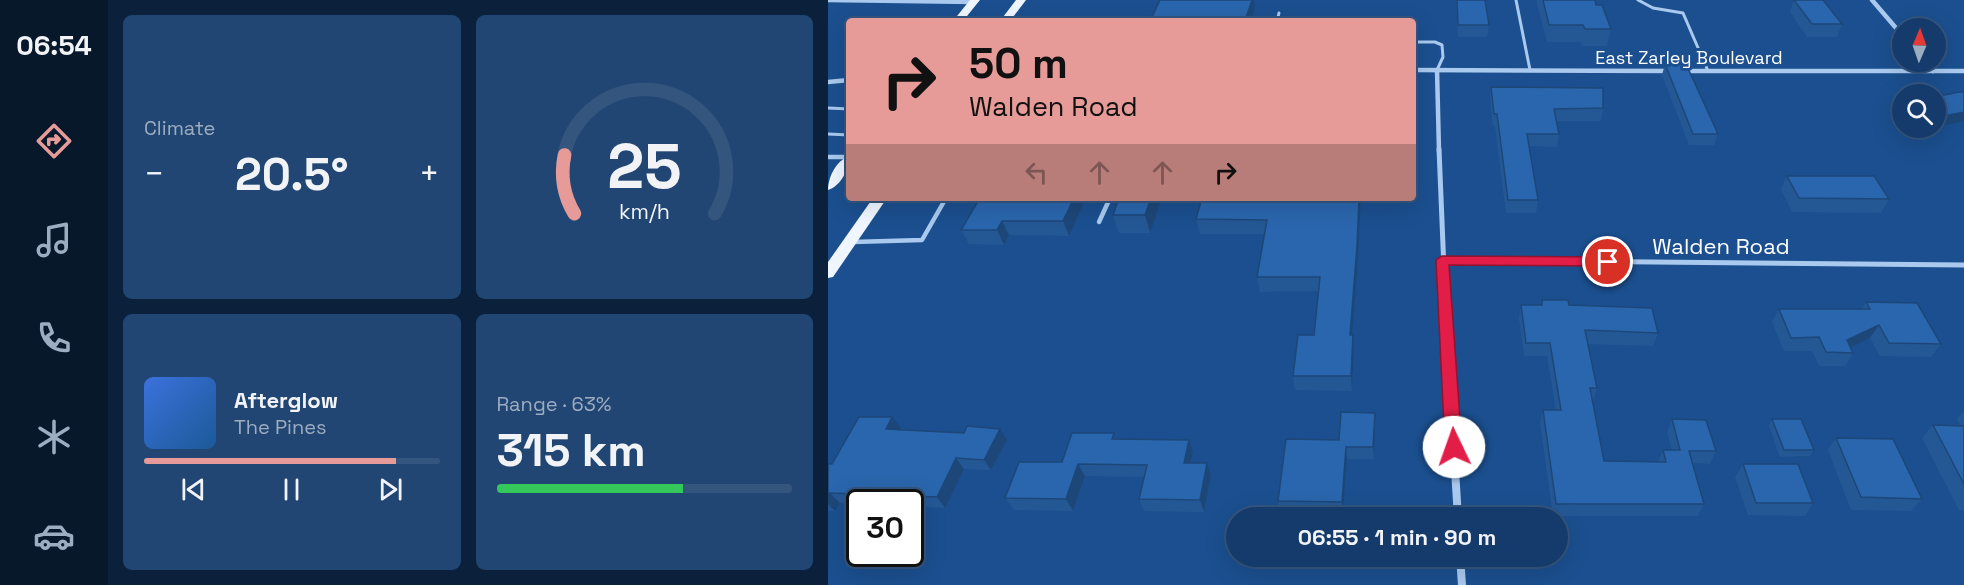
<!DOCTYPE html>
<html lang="en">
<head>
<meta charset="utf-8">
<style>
  body { margin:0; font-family:"Space Grotesk",sans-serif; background:#214673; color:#f1f3f6; height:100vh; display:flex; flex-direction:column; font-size:22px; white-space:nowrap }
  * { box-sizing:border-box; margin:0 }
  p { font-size:20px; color:#9dadc1 }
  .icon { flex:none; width:33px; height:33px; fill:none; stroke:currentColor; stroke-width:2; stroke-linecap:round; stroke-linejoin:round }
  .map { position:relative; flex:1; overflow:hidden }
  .side { display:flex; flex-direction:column; gap:15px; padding:15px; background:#0b203b; width:720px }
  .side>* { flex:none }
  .hud { position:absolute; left:18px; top:18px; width:570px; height:183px; border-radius:6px; box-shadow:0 6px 24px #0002,0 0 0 2px #33557e; background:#e69b98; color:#111; overflow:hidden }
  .needle { width:39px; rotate:2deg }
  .controls { position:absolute; left:1064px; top:18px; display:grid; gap:12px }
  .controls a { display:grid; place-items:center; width:54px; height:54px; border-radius:50%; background:#143b6b; box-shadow:0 6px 24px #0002,0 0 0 2px #33557e; font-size:30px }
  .speed { position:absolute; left:18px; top:489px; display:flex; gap:12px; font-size:30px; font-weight:700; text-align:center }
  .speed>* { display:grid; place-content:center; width:78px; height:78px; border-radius:50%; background:#143b6b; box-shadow:0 6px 24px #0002,0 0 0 2px #33557e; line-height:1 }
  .speed .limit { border:3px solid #111; border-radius:9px; background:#fff; color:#111 }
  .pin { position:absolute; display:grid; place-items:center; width:51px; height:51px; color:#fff; margin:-26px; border:3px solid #fff; border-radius:50%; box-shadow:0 2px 6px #0007 }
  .me { position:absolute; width:66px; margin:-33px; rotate:357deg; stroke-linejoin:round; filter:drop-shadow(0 0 4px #0008) }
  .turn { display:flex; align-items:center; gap:21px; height:126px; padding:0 24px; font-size:27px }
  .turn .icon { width:78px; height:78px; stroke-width:2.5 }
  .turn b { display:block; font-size:42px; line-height:51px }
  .lanes { display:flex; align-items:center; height:57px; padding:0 24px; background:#0003; justify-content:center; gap:30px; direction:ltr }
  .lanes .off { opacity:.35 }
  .big { font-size:45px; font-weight:600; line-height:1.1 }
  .side .card { flex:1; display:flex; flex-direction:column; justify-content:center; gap:9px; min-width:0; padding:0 21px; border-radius:9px; background:#214673 }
  .side .dial { align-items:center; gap:0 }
  .dial svg { height:156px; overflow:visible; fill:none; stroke:#33557e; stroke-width:7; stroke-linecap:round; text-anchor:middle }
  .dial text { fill:#f1f3f6; stroke:none }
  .song { display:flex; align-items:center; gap:18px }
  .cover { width:72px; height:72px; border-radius:9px; background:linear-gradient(135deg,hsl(220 70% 55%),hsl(210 70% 35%)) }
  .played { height:6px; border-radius:3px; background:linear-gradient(90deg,#e69b98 85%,#33557e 85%) }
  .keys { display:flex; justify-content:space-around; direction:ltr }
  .heat { display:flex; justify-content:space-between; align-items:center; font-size:33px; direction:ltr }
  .charge { height:9px; border-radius:4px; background:linear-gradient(90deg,#34c759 63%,#33557e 0) }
  .side .tiles { flex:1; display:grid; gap:15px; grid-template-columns:repeat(2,1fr) }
  .trip { position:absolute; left:398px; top:507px; width:342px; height:60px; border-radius:30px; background:#143b6b; box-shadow:0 6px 24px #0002,0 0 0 2px #33557e; font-weight:600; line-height:60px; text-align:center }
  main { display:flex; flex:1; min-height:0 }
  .tabs { display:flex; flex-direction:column; width:108px; justify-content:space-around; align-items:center; background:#08182b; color:#9dadc1 }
  .tabs .icon { width:42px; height:42px }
  .tabs .on { color:#e69b98 }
  .tabs b { font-size:27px; color:#f1f3f6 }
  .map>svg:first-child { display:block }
</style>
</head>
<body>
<main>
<nav class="tabs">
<b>06:54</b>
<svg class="icon on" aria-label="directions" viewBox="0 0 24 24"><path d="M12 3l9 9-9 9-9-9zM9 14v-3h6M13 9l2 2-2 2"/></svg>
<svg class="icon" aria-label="music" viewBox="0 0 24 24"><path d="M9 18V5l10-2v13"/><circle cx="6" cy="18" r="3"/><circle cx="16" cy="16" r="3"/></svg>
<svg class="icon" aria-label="phone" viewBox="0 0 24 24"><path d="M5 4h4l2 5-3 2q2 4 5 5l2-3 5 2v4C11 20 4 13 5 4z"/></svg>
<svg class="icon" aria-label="climate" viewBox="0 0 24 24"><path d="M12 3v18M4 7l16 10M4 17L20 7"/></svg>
<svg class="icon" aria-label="car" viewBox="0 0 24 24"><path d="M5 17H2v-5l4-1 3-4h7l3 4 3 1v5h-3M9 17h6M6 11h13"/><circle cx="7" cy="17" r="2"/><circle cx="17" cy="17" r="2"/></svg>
</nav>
<section class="side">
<div class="tiles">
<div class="card"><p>Climate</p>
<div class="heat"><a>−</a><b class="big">20.5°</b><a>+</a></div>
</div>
<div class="card dial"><svg viewBox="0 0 100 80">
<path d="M14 69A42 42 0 1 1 86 69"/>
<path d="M14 69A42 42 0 0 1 9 39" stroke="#e69b98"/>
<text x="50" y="56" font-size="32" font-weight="700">25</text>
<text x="50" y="72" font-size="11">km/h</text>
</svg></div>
<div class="card">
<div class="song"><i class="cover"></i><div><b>Afterglow</b><p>The Pines</p></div></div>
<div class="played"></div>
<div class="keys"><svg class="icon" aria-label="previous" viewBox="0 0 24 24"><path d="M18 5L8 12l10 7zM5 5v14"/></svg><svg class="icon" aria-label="pause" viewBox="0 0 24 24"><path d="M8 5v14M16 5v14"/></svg><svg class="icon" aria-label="next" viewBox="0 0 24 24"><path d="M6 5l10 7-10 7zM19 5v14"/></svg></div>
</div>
<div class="card"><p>Range · 63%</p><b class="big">315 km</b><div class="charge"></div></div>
</div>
</section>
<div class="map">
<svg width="1136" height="585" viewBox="0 0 1136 585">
  <rect width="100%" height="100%" fill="#1b4f8f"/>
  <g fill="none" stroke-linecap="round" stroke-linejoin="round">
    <g stroke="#a9c9ee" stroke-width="3">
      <polyline points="688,0 702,70"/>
      <polyline points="810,0 825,8 855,13 880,71"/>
      <polyline points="449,21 451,13"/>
      <polyline points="585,42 607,42 614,45 615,57 609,70"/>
      <polyline points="0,108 21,109"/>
      <polyline points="0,134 21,135"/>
    </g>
    <g stroke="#a9c9ee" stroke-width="4.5">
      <polyline points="0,157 21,157"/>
      <polyline points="271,222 282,198"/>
      <polyline points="25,242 94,240 118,198"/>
    </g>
    <g stroke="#a9c9ee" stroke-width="4.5">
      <polyline points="0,0 146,2"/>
      <polyline points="1044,0 1074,35"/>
      <polyline points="1097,62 1105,71"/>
      <polyline points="585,70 842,71"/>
      <polyline points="609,70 611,151"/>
      <polyline points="853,71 1136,71"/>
      <polyline points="0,82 21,80"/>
    </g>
    <g stroke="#a9c9ee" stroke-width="5">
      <polyline points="611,149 619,342"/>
      <polyline points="614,260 1136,265"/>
    </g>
    <g stroke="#a9c9ee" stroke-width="8">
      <polyline points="619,340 630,518"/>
      <polyline points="632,556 634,585"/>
    </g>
    <g fill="#f0f6ff" fill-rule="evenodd">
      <polygon points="142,0 152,0 135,21 125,21"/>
      <polygon points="188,0 198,0 182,21 172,21"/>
      <path d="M21 156C21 169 13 186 0 190 0 177 8 161 21 156Z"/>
      <polygon points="45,198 59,198 5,277 0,278 0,262"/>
    </g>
  </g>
  <g fill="#245895">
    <polygon points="628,0 657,0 661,25 659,37 630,37"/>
    <polygon points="709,0 767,0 768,5 783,29 779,46 754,46 752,42 719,42 709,3"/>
    <polygon points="966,0 1014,24 1009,37 979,37 962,12"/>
    <polygon points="837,64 890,134 886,145 861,145 834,75"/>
    <polygon points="663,87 775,108 773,121 728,121 731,134 729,147 701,146 710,200 708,213 678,213 667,126 665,126 662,99"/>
    <polygon points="1136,92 1136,121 1110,127 1107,124 1107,97"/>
    <polygon points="959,176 1061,199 1053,213 964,212 953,189"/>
    <polygon points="152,198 258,198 241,236 181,235 176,245 141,244 133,230"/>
    <polygon points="334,198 322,233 291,233 285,215"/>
    <polygon points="533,198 530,261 524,335 526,350 524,391 467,390 465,376 486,335 490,291 432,292 429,277 436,234 372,234 368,219"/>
    <polygon points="714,300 741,305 830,333 825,346 759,344 769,388 765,401 776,461 830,462 835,450 844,450 839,432 844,419 888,451 882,464 865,463 876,504 870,516 725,516 712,423 715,410 728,410 719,356 696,356 691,318 693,305 713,305"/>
    <polygon points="1038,302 1113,344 1103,357 1052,356 1042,338 1023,348 1025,353 1017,366 991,366 984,351 956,351 944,322 951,309 1034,309"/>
    <polygon points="1136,411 1136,510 1131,510 1094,438 1105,425 1133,426 1129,419"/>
    <polygon points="547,413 546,459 519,459 515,514 452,513 450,501"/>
    <polygon points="944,419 986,450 982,456 952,457 941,426"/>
    <polygon points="73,428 72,430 179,440 163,470 136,469 117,508 82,506 82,502 32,502 32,504 12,503 7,511 0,511 0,464 4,464"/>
    <polygon points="1008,438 1094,499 1083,511 1023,510 1000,450"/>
    <polygon points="289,439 365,453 363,463 379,463 383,475 376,512 316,511 311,499 316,477 257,476 245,511 186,510 177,498 234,462"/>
    <polygon points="915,464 985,503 977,516 920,515 907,477"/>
  </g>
  <g fill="#1d4779">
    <polygon points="424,0 426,0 427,7 423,21 417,21"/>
    <polygon points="1136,112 1136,121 1110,127 1116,116"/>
    <polygon points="246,198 258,198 241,236 235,221"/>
    <polygon points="323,198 334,198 322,233 317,215"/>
    <polygon points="531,198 533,198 530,261 523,350 522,335"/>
    <polygon points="174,221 181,235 176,245 169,230"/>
    <polygon points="1051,325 1042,338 1011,354 1019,340"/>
    <polygon points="525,335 526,350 524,391 523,376"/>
    <polygon points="547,413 547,426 546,459 545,447"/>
    <polygon points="64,417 73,428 67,440 58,429"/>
    <polygon points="172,429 179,440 163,470 156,460"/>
    <polygon points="361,440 365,453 360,475 356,463"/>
    <polygon points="518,447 519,459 515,514 514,502"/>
    <polygon points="128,458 136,469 117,508 109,497"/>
    <polygon points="379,463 383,475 376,512 372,500"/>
    <polygon points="250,464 257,476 245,511 238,499"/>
    <polygon points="2,493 12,503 7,511 0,504 0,496"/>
  </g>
  <g fill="#2a66ad" stroke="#1d4779" stroke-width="1.5">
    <polygon points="332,0 424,0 417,21 322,21"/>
    <polygon points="629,0 657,0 661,25 630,25"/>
    <polygon points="715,0 767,0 768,5 774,5 783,29 757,29 755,25 721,25"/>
    <polygon points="966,0 995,0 1014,24 984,24"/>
    <polygon points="837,64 858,64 890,134 865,134"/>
    <polygon points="663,87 775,88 775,108 726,109 731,134 699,134 710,200 680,200 669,114 666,114"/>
    <polygon points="1131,92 1136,92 1136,112 1116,116 1107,110 1107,97"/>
    <polygon points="959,176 1046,176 1061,199 971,198"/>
    <polygon points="152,198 246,198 235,221 174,221 169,230 133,230"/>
    <polygon points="291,198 323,198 317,215 285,215"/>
    <polygon points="374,198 531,198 529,246 522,335 525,335 523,376 465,376 470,335 486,335 492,277 429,277 439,220 368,219"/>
    <polygon points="714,300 740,300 741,305 824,308 830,333 757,330 769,388 762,388 776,461 838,462 835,450 852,450 844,419 878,420 888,451 861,451 876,504 728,504 715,410 733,410 722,343 698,343 693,305 714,305"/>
    <polygon points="1038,302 1089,303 1113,344 1061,343 1051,325 1019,340 1025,353 998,352 991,337 963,338 951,309 1042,309"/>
    <polygon points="513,412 547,413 545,447 518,447 514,502 450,501 458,439 511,440"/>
    <polygon points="31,417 64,417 58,429 136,433 139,426 172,429 156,460 128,458 109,497 2,493 0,496 0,464 4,464"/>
    <polygon points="944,419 973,419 986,450 956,450"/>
    <polygon points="1105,425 1136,426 1136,484"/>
    <polygon points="244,433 286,433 284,439 361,440 356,463 379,463 372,500 311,499 319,465 250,464 238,499 177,498 191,462 234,462"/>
    <polygon points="1008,438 1065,439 1094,499 1033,497"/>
    <polygon points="915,464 970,464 985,503 928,503"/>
  </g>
  <polygon fill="#e11d48" stroke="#92132f" stroke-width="1.5" points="614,256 780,257 787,262 780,266 621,265 634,447 631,452 626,454 620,452 617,447 608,260"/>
  <g text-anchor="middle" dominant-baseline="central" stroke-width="6" stroke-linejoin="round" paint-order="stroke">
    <g font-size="18" fill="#fff" stroke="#1b4f8f">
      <text x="861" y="57">East Zarley Boulevard</text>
    </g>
    <g font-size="22" fill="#fff" stroke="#1b4f8f">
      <text x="893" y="246">Walden Road</text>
    </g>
  </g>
</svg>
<div class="controls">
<a><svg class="needle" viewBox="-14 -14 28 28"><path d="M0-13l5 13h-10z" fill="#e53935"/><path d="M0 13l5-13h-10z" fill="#9dadc1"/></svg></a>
<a><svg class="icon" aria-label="search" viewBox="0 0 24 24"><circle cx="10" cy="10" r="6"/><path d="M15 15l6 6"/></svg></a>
</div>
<div class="speed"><div class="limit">30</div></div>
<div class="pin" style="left:780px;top:262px;background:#d93025"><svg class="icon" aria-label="arrive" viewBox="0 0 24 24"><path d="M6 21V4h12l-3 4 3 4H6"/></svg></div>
<svg class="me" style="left:626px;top:447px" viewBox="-20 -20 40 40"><circle r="19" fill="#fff"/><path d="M0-13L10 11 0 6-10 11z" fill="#e11d48"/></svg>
<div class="trip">06:55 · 1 min · 90 m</div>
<div class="hud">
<div class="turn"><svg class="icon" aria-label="right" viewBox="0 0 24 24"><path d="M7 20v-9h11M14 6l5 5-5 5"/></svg><div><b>50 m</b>Walden Road</div></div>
<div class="lanes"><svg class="icon off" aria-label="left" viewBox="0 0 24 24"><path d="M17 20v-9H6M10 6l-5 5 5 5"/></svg><svg class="icon off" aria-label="ahead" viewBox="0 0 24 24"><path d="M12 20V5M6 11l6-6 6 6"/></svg><svg class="icon off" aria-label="ahead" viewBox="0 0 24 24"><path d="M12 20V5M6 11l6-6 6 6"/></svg><svg class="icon" aria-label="right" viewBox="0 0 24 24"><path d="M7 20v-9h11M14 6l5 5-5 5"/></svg></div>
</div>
</div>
</main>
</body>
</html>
